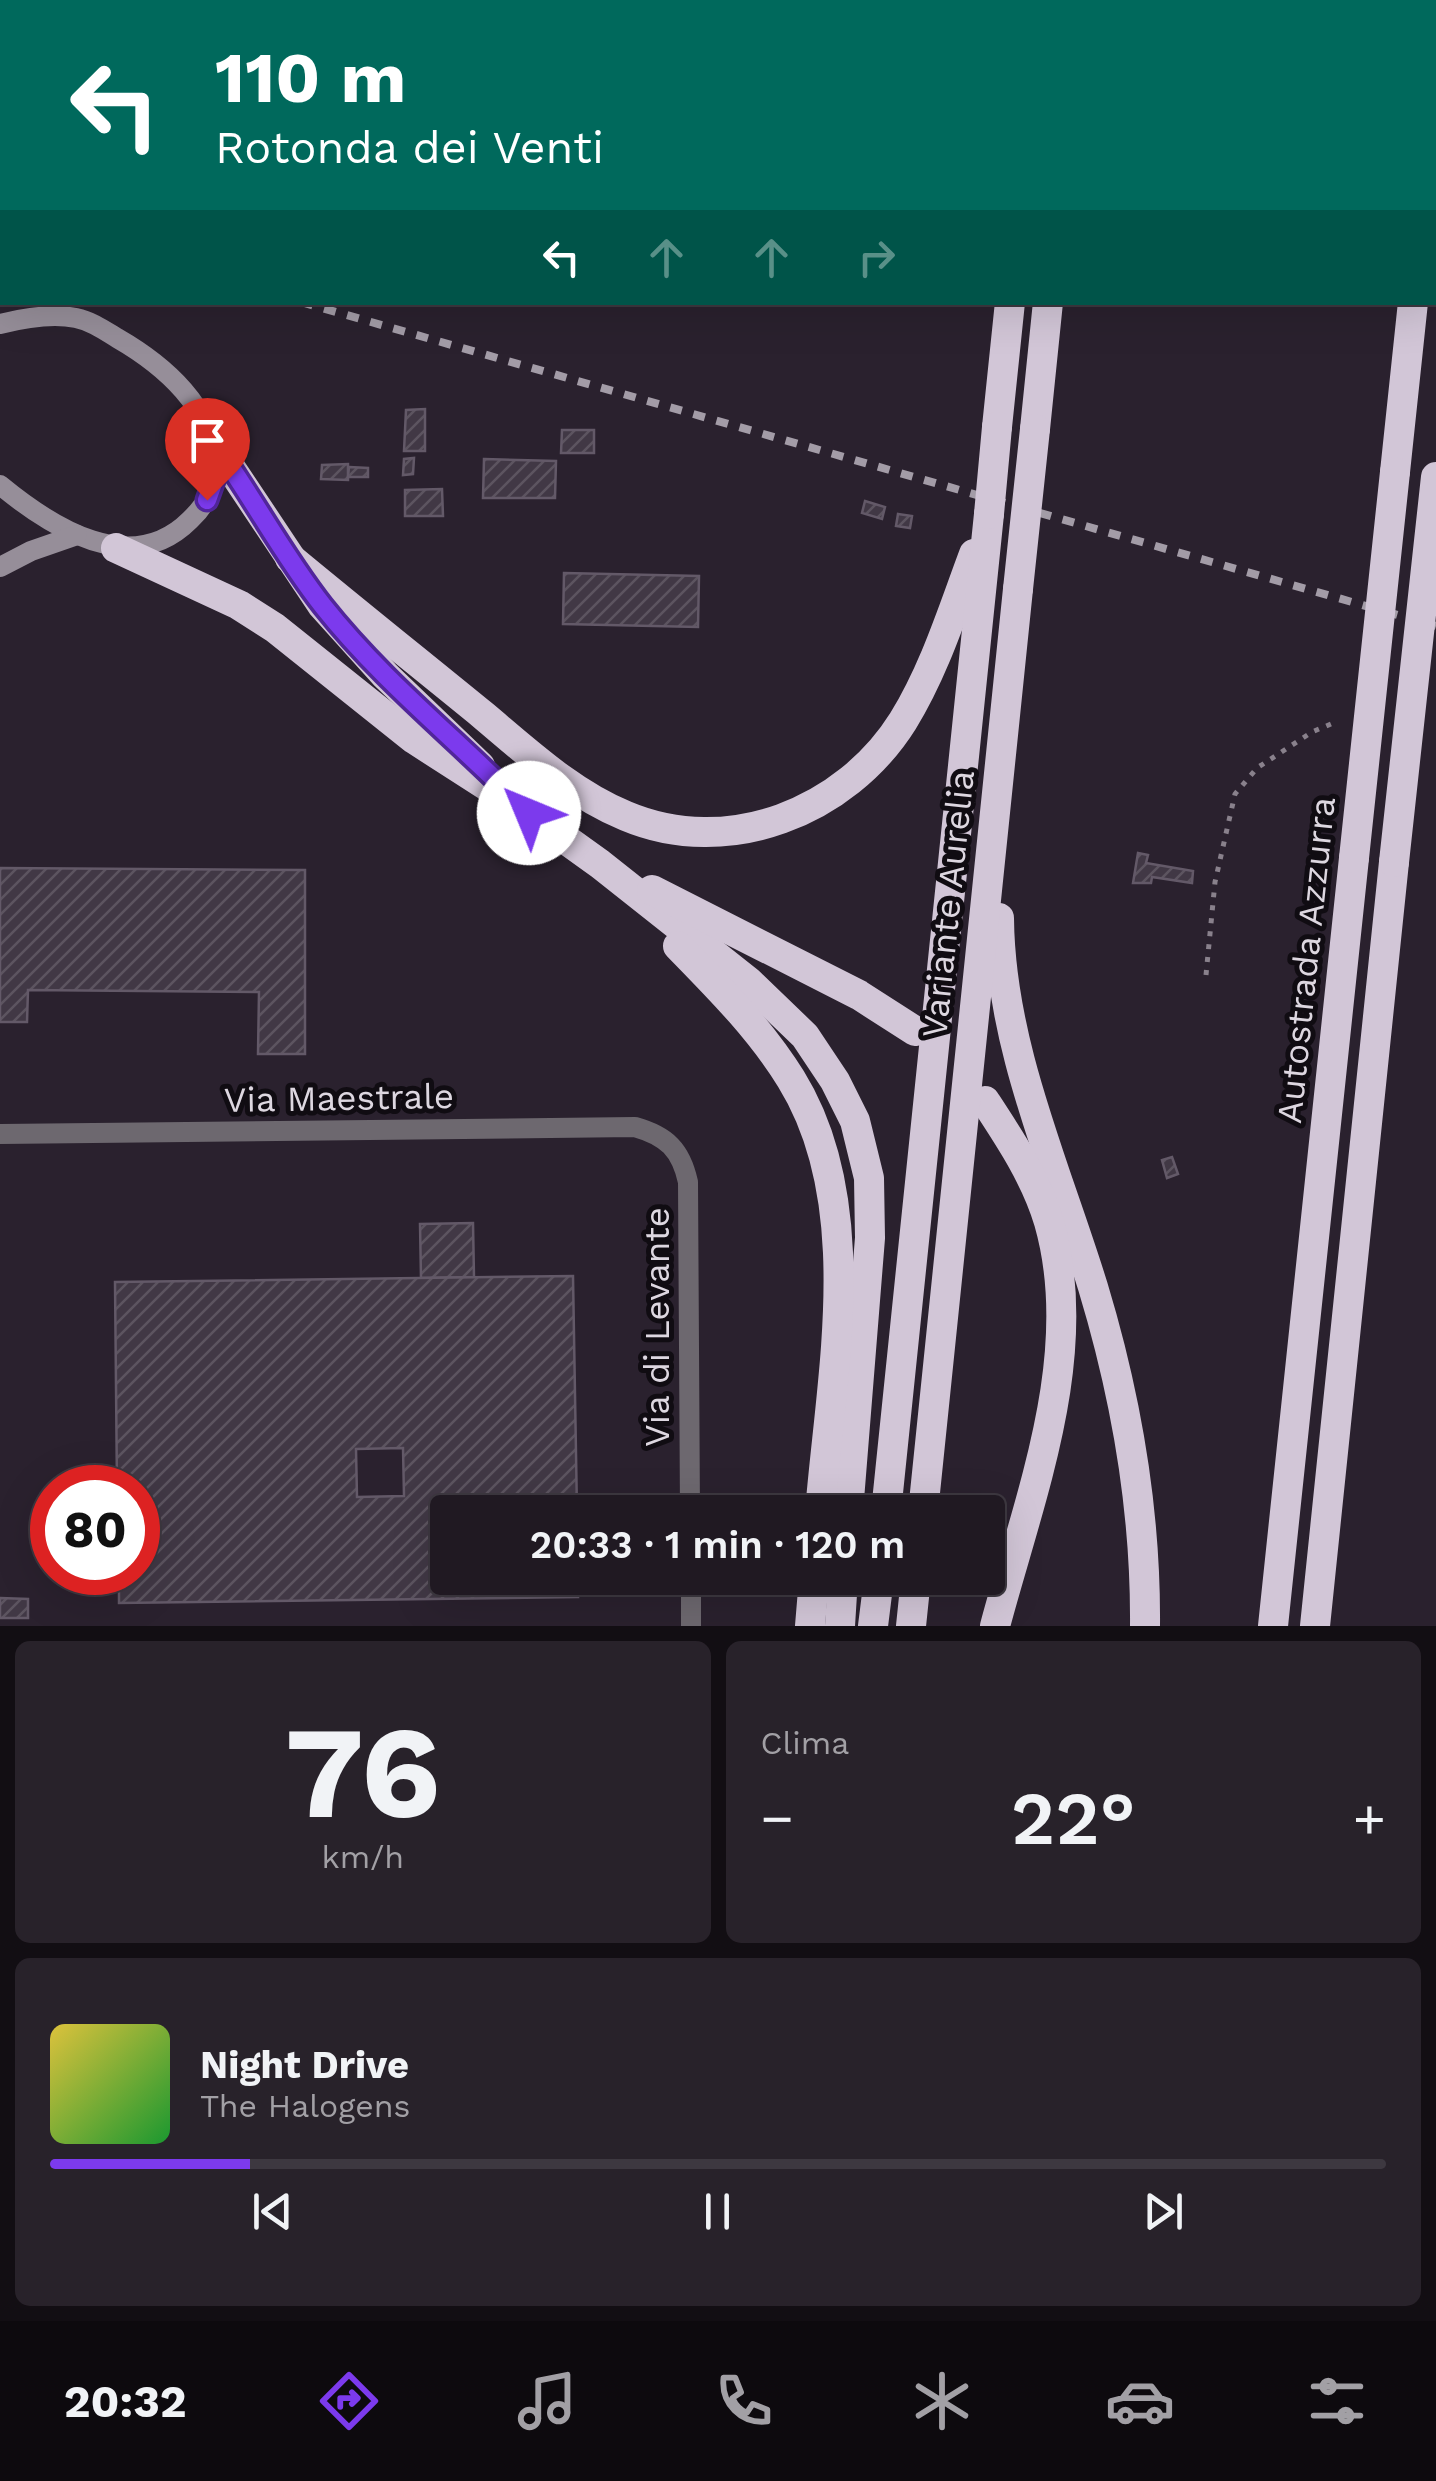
<!DOCTYPE html>
<html lang="it">
<head>
<meta charset="utf-8">
<style>
  body { margin:0; font-family:"Work Sans",sans-serif; background:#28222a; color:#f1f3f6; height:100vh; display:flex; flex-direction:column; font-size:38px; white-space:nowrap }
  * { box-sizing:border-box; margin:0 }
  p { font-size:32px; color:#a2a0a5 }
  .icon { flex:none; width:55px; height:55px; fill:none; stroke:currentColor; stroke-width:2; stroke-linecap:round; stroke-linejoin:round }
  .map { position:relative; height:1626px; overflow:hidden }
  .drawer { display:flex; flex-direction:column; gap:15px; padding:15px; background:#120e13; flex:1 }
  .drawer>* { flex:none }
  .top-card { position:absolute; left:0px; top:0px; width:1438px; height:305px; box-shadow:0 10px 40px #0002,0 0 0 2px #3d3840; background:#00695c; color:#fff; overflow:hidden }
  .speed { position:absolute; left:30px; top:1465px; display:flex; gap:20px; font-size:50px; font-weight:700; text-align:center }
  .speed>* { display:grid; place-content:center; width:130px; height:130px; border-radius:50%; background:#201922; box-shadow:0 10px 40px #0002,0 0 0 2px #3d3840; line-height:1 }
  .speed .limit { border:15px solid #d22; background:#fff; color:#111 }
  .pin { position:absolute; display:grid; place-items:center; width:85px; height:85px; color:#fff; margin:-102px -42px; border-radius:50% 50% 50% 0; rotate:-45deg; box-shadow:0 0 10px #0007 }
  .pin .icon { rotate:45deg }
  .me { position:absolute; width:110px; margin:-55px; rotate:315deg; stroke-linejoin:round; filter:drop-shadow(0 0 8px #0008) }
  .turn { display:flex; align-items:center; gap:35px; height:210px; padding:0 50px; font-size:45px }
  .turn .icon { width:130px; height:130px; stroke-width:2.5 }
  .turn b { display:block; font-size:70px; line-height:85px }
  .lanes { display:flex; align-items:center; height:95px; padding:0 50px; background:#0003; justify-content:center; gap:50px; direction:ltr }
  .lanes .off { opacity:.35 }
  .big { font-size:75px; font-weight:600; line-height:1.1 }
  .drawer .tile { flex:1; display:flex; flex-direction:column; justify-content:center; gap:15px; min-width:0; padding:0 35px; border-radius:15px; background:#28222a }
  .drawer .dial { align-items:center; gap:0 }
  .dial b { font-size:130px; line-height:1 }
  .song { display:flex; align-items:center; gap:30px }
  .cover { width:120px; height:120px; border-radius:15px; background:linear-gradient(135deg,hsl(50 70% 55%),hsl(130 70% 35%)) }
  .played { height:10px; border-radius:5px; background:linear-gradient(90deg,#7c3aed 15%,#3d3840 15%) }
  .keys { display:flex; justify-content:space-around; direction:ltr }
  .heat { display:flex; justify-content:space-between; align-items:center; font-size:55px; direction:ltr }
  .drawer .tiles { flex:1; display:grid; gap:15px; grid-template-columns:1fr 1fr }
  .tile:last-child { grid-column:span 2 }
  .trip { position:absolute; left:430px; top:1495px; width:575px; height:100px; border-radius:10px; background:#201922; box-shadow:0 10px 40px #0002,0 0 0 2px #3d3840; font-weight:600; line-height:100px; text-align:center }
  .tab-bar { display:flex; height:160px; justify-content:space-around; align-items:center; background:#0d0a0e; color:#a2a0a5 }
  .tab-bar .icon { width:70px; height:70px }
  .tab-bar .active { color:#7c3aed }
  .tab-bar b { font-size:45px; color:#f1f3f6 }
  .map>svg:first-child { display:block }
</style>
</head>
<body>
<div class="map">
<svg width="1436" height="1626" viewBox="0 0 1436 1626">
  <defs>
    <pattern id="building-hatch" width="6" height="6" patternUnits="userSpaceOnUse" patternTransform="scale(2.5)"><rect width="6" height="6" fill="#413845"/><path d="M-1 1l2-2M0 6l6-6M5 7l2-2" fill="none" stroke="#5c5460"/></pattern>
  </defs>
  <rect width="100%" height="100%" fill="#2a212e"/>
  <g fill="url(#building-hatch)" stroke="#635968" stroke-width="2.5" fill-rule="evenodd">
    <rect x="498" y="0" width="107" height="2"/>
    <polygon points="425,409 425,451 404,451 406,410"/>
    <polygon points="562,430 594,430 594,453 561,453"/>
    <polygon points="414,458 413,474 403,475 404,459"/>
    <polygon points="484,459 556,461 555,498 483,498"/>
    <polygon points="348,464 348,480 321,479 322,465"/>
    <polygon points="349,467 368,468 368,477 348,477"/>
    <polygon points="442,489 443,516 405,516 405,490"/>
    <polygon points="865,501 885,507 882,519 862,513"/>
    <polygon points="898,514 912,516 910,528 896,526"/>
    <polygon points="564,573 699,576 698,627 563,624"/>
    <polygon points="1138,853 1148,855 1146,863 1193,871 1192,883 1152,877 1151,883 1133,883"/>
    <polygon points="0,868 305,870 305,1054 258,1054 259,992 28,990 27,1022 0,1022"/>
    <polygon points="1172,1157 1178,1174 1167,1178 1162,1160"/>
    <polygon points="473,1223 474,1277 421,1278 420,1224"/>
    <path d="M573 1276 577 1512H448V1578H577L578 1597 119 1603V1572H138V1488H117L115 1282ZM403 1448 404 1496 357 1497 356 1449Z"/>
    <polygon points="0,1598 28,1599 28,1618 0,1618"/>
  </g>
  <g fill="none" stroke-linecap="round" stroke-linejoin="round">
    <polyline stroke="#89818c" stroke-width="5" stroke-dasharray="5 8" stroke-linecap="butt" points="1206,975 1215,882 1235,794 1257,768 1312,732 1338,721"/>
    <g stroke="#6d686f" stroke-width="20">
      <path d="M0 1134 635 1127C667 1136 681 1150 688 1182L690 1512"/>
      <polyline points="691,1578 691,1626"/>
    </g>
    <g stroke="#968e99" stroke-width="20">
      <polyline points="0,288 2,288"/>
      <path d="M0 324C24 318 52 313 76 318 91 321 104 330 117 338 164 365 214 408 216 466 216 487 205 506 190 520 131 579 51 527 0 485"/>
      <polyline points="0,567 31,551 77,535"/>
    </g>
    <g stroke="#d2c6d7" stroke-width="30">
      <polyline points="1043,2 1043,0"/>
      <polyline points="1080,2 1080,0"/>
      <polyline points="1435,93 1436,83"/>
      <polyline points="997,427 1010,302"/>
      <polyline points="1035,429 1048,302"/>
      <polyline points="212,440 322,605 385,675 480,766"/>
      <polyline points="1395,472 1413,302"/>
      <polyline points="116,548 239,605 275,628 414,739 529,813 600,864 749,982 805,1036 835,1081 855,1121 869,1178 870,1238 848,1512"/>
      <path d="M290 558C354 611 419 663 484 716 528 753 572 794 626 816 728 859 846 812 903 721 935 669 953 610 974 554"/>
      <polyline points="652,890 859,995 915,1031"/>
      <path d="M999 918C1000 1045 1056 1167 1093 1287 1126 1396 1146 1512 1145 1626"/>
      <path d="M678 946C719 988 760 1029 791 1079 868 1203 831 1375 820 1512"/>
      <path d="M985 1101C1010 1139 1036 1178 1049 1222 1087 1355 1029 1498 995 1626"/>
      <polyline points="886,1512 989,514"/>
      <polyline points="923,1512 1018,589"/>
      <polyline points="810,1626 814,1578"/>
      <polyline points="840,1626 843,1578"/>
      <polyline points="873,1626 879,1578"/>
      <polyline points="911,1626 916,1578"/>
      <polyline points="1273,1626 1354,858"/>
      <polyline points="1315,1626 1394,862"/>
    </g>
    <g stroke="#a39ca7" stroke-width="8" stroke-dasharray="12 12" stroke-linecap="butt">
      <polyline points="0,217 2,218"/>
      <polyline points="301,302 1436,626"/>
    </g>
    <g stroke="#d2c6d7" stroke-width="30">
      <polyline points="989,514 997,427"/>
      <polyline points="1018,589 1035,429"/>
      <polyline points="1354,858 1395,472"/>
      <polyline points="1394,862 1436,477"/>
    </g>
  </g>
  <g fill="none" stroke-linecap="round" stroke-linejoin="round">
    <defs>
      <path id="route" d="M207 500 216 475 212 440C251 494 282 554 323 606 384 683 461 743 529 813"/>
    </defs>
    <use href="#route" stroke="#51269a" stroke-width="25"/>
    <use href="#route" stroke="#7c3aed" stroke-width="18"/>
  </g>
  <g text-anchor="middle" dominant-baseline="central" stroke-width="10" stroke-linejoin="round" paint-order="stroke">
    <g font-size="35" fill="#ddd7e0" stroke="#100c12">
      <text transform="translate(948 904) rotate(-84)">Variante Aurelia</text>
      <text transform="translate(1306 960) rotate(-84)">Autostrada Azzurra</text>
      <text transform="translate(339 1098) rotate(-1)">Via Maestrale</text>
      <text transform="translate(657 1327) rotate(-90)">Via di Levante</text>
    </g>
  </g>
</svg>
<div class="speed"><div class="limit">80</div></div>
<div class="pin" style="left:207px;top:500px;background:#d93025"><svg class="icon" aria-label="arrive" viewBox="0 0 24 24"><path d="M6 21V4h12l-3 4 3 4H6"/></svg></div>
<svg class="me" style="left:529px;top:813px" viewBox="-20 -20 40 40"><circle r="19" fill="#fff"/><path d="M0-13L10 11 0 6-10 11z" fill="#7c3aed"/></svg>
<div class="trip">20:33 · 1 min · 120 m</div>
<div class="top-card">
<div class="turn"><svg class="icon" aria-label="left" viewBox="0 0 24 24"><path d="M17 20v-9H6M10 6l-5 5 5 5"/></svg><div><b>110 m</b>Rotonda dei Venti</div></div>
<div class="lanes"><svg class="icon" aria-label="left" viewBox="0 0 24 24"><path d="M17 20v-9H6M10 6l-5 5 5 5"/></svg><svg class="icon off" aria-label="ahead" viewBox="0 0 24 24"><path d="M12 20V5M6 11l6-6 6 6"/></svg><svg class="icon off" aria-label="ahead" viewBox="0 0 24 24"><path d="M12 20V5M6 11l6-6 6 6"/></svg><svg class="icon off" aria-label="right" viewBox="0 0 24 24"><path d="M7 20v-9h11M14 6l5 5-5 5"/></svg></div>
</div>
</div>
<section class="drawer">
<div class="tiles">
<div class="tile dial"><b>76</b><p>km/h</p></div>
<div class="tile"><p>Clima</p>
<div class="heat"><a>−</a><b class="big">22°</b><a>+</a></div>
</div>
<div class="tile">
<div class="song"><i class="cover"></i><div><b>Night Drive</b><p>The Halogens</p></div></div>
<div class="played"></div>
<div class="keys"><svg class="icon" aria-label="previous" viewBox="0 0 24 24"><path d="M18 5L8 12l10 7zM5 5v14"/></svg><svg class="icon" aria-label="pause" viewBox="0 0 24 24"><path d="M8 5v14M16 5v14"/></svg><svg class="icon" aria-label="next" viewBox="0 0 24 24"><path d="M6 5l10 7-10 7zM19 5v14"/></svg></div>
</div>
</div>
</section>
<nav class="tab-bar">
<b>20:32</b>
<svg class="icon active" aria-label="directions" viewBox="0 0 24 24"><path d="M12 3l9 9-9 9-9-9zM9 14v-3h6M13 9l2 2-2 2"/></svg>
<svg class="icon" aria-label="music" viewBox="0 0 24 24"><path d="M9 18V5l10-2v13"/><circle cx="6" cy="18" r="3"/><circle cx="16" cy="16" r="3"/></svg>
<svg class="icon" aria-label="phone" viewBox="0 0 24 24"><path d="M5 4h4l2 5-3 2q2 4 5 5l2-3 5 2v4C11 20 4 13 5 4z"/></svg>
<svg class="icon" aria-label="climate" viewBox="0 0 24 24"><path d="M12 3v18M4 7l16 10M4 17L20 7"/></svg>
<svg class="icon" aria-label="car" viewBox="0 0 24 24"><path d="M5 17H2v-5l4-1 3-4h7l3 4 3 1v5h-3M9 17h6M6 11h13"/><circle cx="7" cy="17" r="2"/><circle cx="17" cy="17" r="2"/></svg>
<svg class="icon" aria-label="filters" viewBox="0 0 24 24"><path d="M4 7h16M4 17h16"/><circle cx="9" cy="7" r="2"/><circle cx="15" cy="17" r="2"/></svg>
</nav>
</body>
</html>
